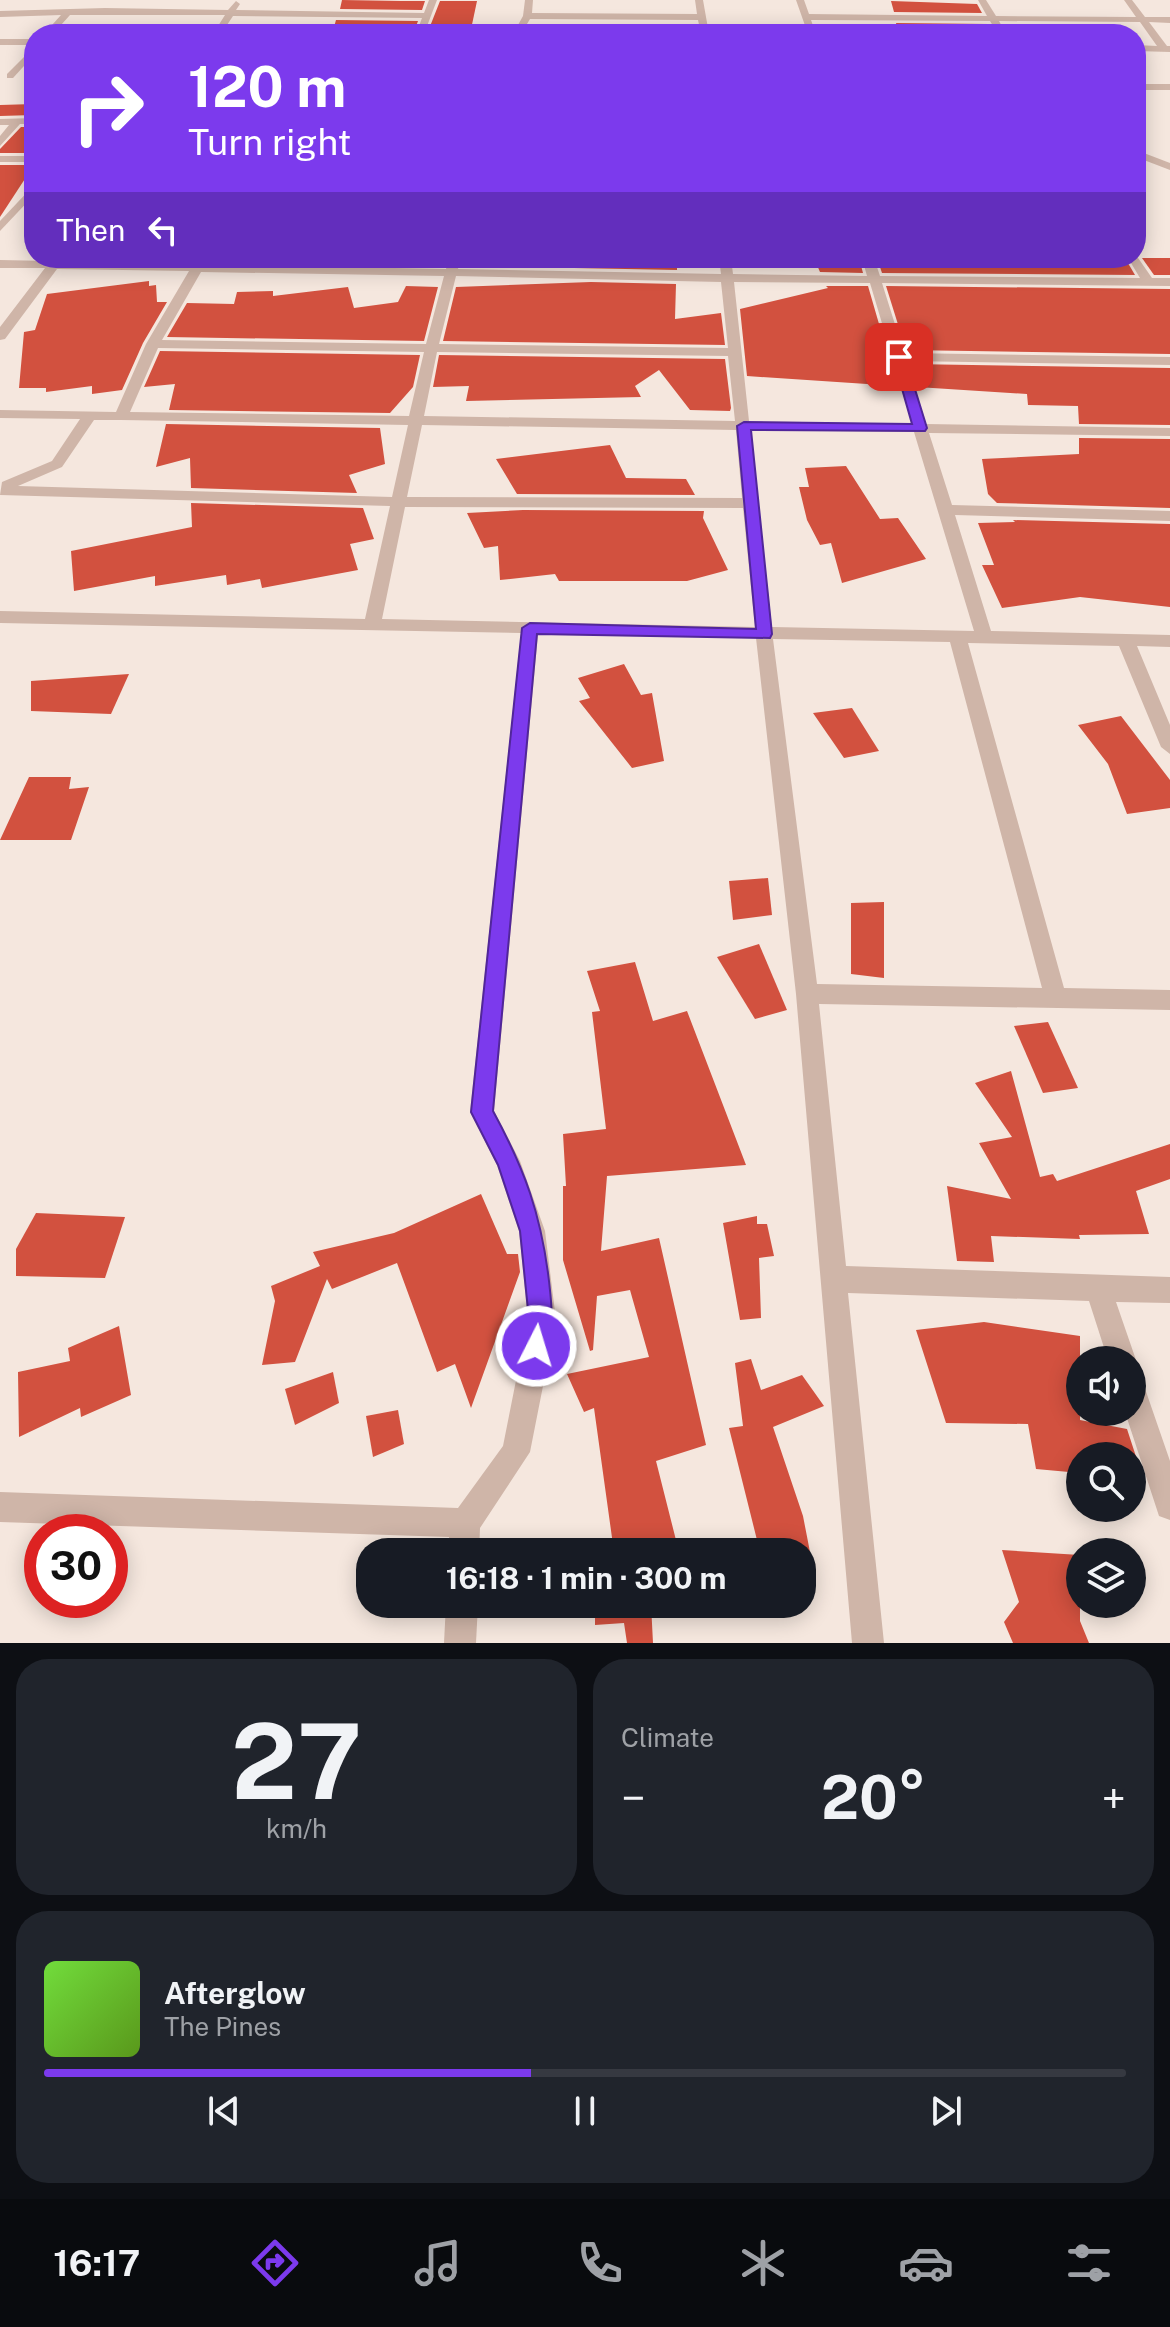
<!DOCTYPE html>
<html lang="en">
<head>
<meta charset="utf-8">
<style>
  body { margin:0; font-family:"Public Sans",sans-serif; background:#20242c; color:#f1f3f6; height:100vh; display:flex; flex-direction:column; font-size:30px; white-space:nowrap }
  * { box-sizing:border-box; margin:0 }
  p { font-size:26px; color:#9ea1a6 }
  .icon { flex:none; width:44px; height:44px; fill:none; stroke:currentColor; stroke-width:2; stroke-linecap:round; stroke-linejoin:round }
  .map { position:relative; height:1643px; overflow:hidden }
  .details { display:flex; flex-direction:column; gap:16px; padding:16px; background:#0d0f14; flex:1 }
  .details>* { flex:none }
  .top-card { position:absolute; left:24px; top:24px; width:1122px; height:244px; border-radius:32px; box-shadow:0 4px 20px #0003; background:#7c3aed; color:#fff; overflow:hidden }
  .tools { position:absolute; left:1066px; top:1346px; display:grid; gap:16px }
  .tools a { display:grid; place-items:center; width:80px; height:80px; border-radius:50%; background:#171b24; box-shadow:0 4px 20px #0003; font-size:40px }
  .speed { position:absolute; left:24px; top:1514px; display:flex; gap:16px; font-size:40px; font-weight:700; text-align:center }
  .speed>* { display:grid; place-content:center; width:104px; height:104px; border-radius:50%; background:#171b24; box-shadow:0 4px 20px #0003; line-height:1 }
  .speed .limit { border:12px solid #d22; background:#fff; color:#111 }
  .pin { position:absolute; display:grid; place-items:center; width:68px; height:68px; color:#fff; margin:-34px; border-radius:16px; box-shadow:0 4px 12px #0006 }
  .me { position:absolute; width:88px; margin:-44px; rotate:5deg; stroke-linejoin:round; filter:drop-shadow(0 0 6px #0008) }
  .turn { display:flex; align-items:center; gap:28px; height:168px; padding:0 32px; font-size:36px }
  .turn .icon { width:104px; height:104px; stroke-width:2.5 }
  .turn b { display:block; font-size:56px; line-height:68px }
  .then { display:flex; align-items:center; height:76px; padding:0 32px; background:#0003; gap:16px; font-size:30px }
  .big { font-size:60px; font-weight:700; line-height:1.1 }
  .details .card { flex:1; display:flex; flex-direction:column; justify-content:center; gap:12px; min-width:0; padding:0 28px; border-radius:32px; background:#20242c }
  .details .dial { align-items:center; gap:0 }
  .dial b { font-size:104px; line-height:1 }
  .song { display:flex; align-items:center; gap:24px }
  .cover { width:96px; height:96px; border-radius:12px; background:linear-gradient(135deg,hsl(100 70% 55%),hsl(90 70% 35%)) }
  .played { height:8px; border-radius:4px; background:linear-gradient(90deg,#7c3aed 45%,#363941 45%) }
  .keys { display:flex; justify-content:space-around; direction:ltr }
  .heat { display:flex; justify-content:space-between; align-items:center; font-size:44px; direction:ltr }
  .details .tiles { flex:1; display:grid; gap:16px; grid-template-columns:1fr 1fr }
  .card:last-child { grid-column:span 2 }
  .trip { position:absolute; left:356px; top:1538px; width:460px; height:80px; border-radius:32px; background:#171b24; box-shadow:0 4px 20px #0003; font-weight:700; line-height:80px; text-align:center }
  .tab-bar { display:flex; height:128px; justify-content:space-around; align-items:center; background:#090b0e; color:#9ea1a6 }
  .tab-bar .icon { width:56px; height:56px }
  .tab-bar .current { color:#7c3aed }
  .tab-bar b { font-size:36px; color:#f1f3f6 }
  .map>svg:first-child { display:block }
</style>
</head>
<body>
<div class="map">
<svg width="1170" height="1643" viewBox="0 0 1170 1643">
  <rect width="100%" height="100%" fill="#f5e7de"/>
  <g fill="#d2513f">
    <polygon points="342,0 401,1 425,1 422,10 340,9"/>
    <polygon points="440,1 477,1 470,34 427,34"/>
    <polygon points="891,1 977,4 982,13 894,12"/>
    <polygon points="336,20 418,21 413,34 332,34"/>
    <polygon points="896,23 988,24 994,34 899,34"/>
    <polygon points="34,104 34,115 0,116 0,105"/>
    <polygon points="21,127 34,127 34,153 0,153 0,149"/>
    <polygon points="0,165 34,165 0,217"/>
    <polygon points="562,258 677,258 677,270 574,268"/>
    <polygon points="814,258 859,258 863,273 820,272"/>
    <polygon points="877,258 1125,258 1135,275 882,273"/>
    <polygon points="1142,258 1170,258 1170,275 1154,275"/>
    <polygon points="149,281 149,286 156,285 157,302 167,302 143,343 122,390 92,394 92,386 46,392 46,388 19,388 24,332 35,330 47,294"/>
    <polygon points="591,282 676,284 675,319 721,313 725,345 443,341 456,287"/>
    <polygon points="406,286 438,287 424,341 167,337 187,303 234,304 237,292 273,291 273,296 348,287 354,308 398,302"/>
    <polygon points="826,286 868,286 897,386 747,376 740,309 828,288"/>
    <polygon points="886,286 1170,289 1170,354 906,350"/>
    <polygon points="160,351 420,355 413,387 390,413 169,410 175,384 144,387"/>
    <polygon points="439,355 725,359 731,408 730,411 690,410 659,370 635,386 641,397 466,401 469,386 433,387"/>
    <polygon points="910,364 1170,368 1170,425 1079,424 1078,406 1028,405 1027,394 917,387"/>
    <polygon points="166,424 380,428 385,464 349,475 357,493 191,488 190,458 156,467"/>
    <polygon points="1079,438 1170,439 1170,508 997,503 988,494 982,459 1079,454"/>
    <polygon points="610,445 626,478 686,479 695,495 517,494 496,459"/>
    <polygon points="846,466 880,519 898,518 926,559 842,583 831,543 820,545 807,520 799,487 809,487 805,468"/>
    <polygon points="191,503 363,508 374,539 350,544 358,570 262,588 260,579 227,585 226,575 155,586 155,576 74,591 71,551 192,527"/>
    <polygon points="523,510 704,511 703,518 728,570 687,581 559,581 555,574 500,580 498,546 484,548 467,513"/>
    <polygon points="1013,520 1170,524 1170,607 1080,597 1002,608 982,565 994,565 978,523 1015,522"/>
    <polygon points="624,664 641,695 652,693 664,761 632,768 579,701 590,698 578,678"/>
    <polygon points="129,674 111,714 31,711 31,681"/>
    <polygon points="852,708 879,751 844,758 813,713"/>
    <polygon points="1121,716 1170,780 1170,808 1127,814 1108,764 1078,725"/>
    <polygon points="29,777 71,777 69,789 89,787 71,840 0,840"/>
    <polygon points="768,878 772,915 733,920 729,881"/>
    <polygon points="884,902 884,978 851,974 851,903"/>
    <polygon points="759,944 787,1010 755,1019 717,957"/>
    <polygon points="635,962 653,1021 687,1011 746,1165 607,1176 601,1251 659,1238 706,1445 656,1461 679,1552 614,1552 594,1408 584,1412 567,1374 649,1357 630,1290 597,1296 593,1350 590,1351 563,1260 563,1186 566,1186 563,1134 606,1129 592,1012 600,1011 587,971"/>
    <polygon points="1048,1022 1078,1088 1043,1093 1014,1026"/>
    <polygon points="1011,1071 1040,1177 1053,1174 1057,1181 1170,1144 1170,1179 1136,1191 1149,1234 1079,1235 1080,1239 991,1236 994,1262 957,1261 947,1186 1011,1199 979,1143 1012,1137 975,1083"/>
    <polygon points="481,1194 507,1254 518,1254 520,1272 471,1408 455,1364 437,1372 397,1263 332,1289 327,1279 295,1362 262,1365 275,1301 271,1286 320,1266 313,1252 394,1233"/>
    <polygon points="36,1213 125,1217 105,1278 16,1276 16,1249"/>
    <polygon points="757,1216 757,1224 767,1224 774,1256 759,1258 761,1318 740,1320 723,1223"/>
    <polygon points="984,1322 1080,1336 1080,1420 1127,1429 1144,1481 1132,1479 1132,1456 1080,1456 1080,1473 1036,1469 1028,1424 946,1423 916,1330"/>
    <polygon points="119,1326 131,1395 81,1417 80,1408 19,1437 18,1372 70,1361 68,1348"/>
    <polygon points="751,1359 761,1390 802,1375 824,1406 773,1427 803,1516 810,1552 760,1552 729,1428 743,1426 735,1363"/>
    <polygon points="333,1372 339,1403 295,1425 285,1389"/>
    <polygon points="398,1410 404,1444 373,1457 366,1416"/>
    <polygon points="1002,1550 1080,1555 1080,1621 1089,1643 1013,1643 1004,1622 1019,1602"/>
    <polygon points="565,1604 651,1604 653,1643 627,1643 624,1623 595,1625 595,1614 566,1611"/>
  </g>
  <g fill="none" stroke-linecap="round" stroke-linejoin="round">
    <g fill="#cfb5a8" fill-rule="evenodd">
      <polygon points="429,0 437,0 424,34 416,34 422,18 233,16 221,34 213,34 225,15 70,15 53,34 44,34 61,15 0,17 0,11 105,8 228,10 236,1 240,4 236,10 424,13"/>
      <polygon points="525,0 533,0 532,13 697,14 695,0 703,0 709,34 701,34 698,20 530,19 521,34 513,34 523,16"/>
      <polygon points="796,0 804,0 809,14 987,16 978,0 986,0 996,16 1136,17 1124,0 1132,0 1145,17 1170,17 1170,23 1149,22 1167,46 1170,46 1170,52 1136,51 1136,45 1157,46 1140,22 999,21 1006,34 998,34 990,21 811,20 816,34 808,34"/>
      <rect x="0" y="39" width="34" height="6"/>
      <polygon points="34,47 34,55 13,78 7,78 7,74"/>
      <rect x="1136" y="84" width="34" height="6"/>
      <polygon points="34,118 34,124 20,124 0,146 0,136 9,125 0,125 0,119"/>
      <polygon points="1136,150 1170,163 1170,170 1136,157"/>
      <rect x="0" y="156" width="34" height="6"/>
      <polygon points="34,185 34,195 0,231 0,221"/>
      <path d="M1136 255 1152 278H1170V286L882 283 904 353 1170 357V365L906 361 926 424 1170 428V436L929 433 952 505 1170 511V521L955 515 991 631 1170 635V647L1137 646 1170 725V754L1161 747 1119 646 968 643 1064 988 1170 990V1010L819 1004 846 1266 1170 1277V1303L1116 1302 1136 1360 1132 1369V1360H1108L1089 1301 848 1293 884 1643H852L796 994 756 638 538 634 494 1111 520 1161 545 1231 556 1320 530 1452 480 1528 479 1552H449V1537L0 1522V1492L458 1508 503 1446 528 1320 519 1231 497 1165 470 1112 521 633 0 623V611L365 619 390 506 0 495 2 482 52 461 80 419 0 418V410L116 412 146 344 189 271 57 269 5 339 0 340V327L45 268H0V260L446 269 449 258H461L458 269 721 274 719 258H731L733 274 867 276 862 258H874L880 276 1140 278 1128 258H1136ZM201 272 444 276 426 344 162 340ZM456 276 721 282 728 348 439 344ZM734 282 870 283 912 424 749 421ZM158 348 424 352 409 416 130 412ZM437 352 728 356 735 421 424 416ZM94 420H121L408 425 392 497 18 486 62 467ZM422 425 736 430 742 498 407 497ZM750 430 914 432 974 631 772 627ZM405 507 743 508 755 627 382 619ZM773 639 950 642 1042 988 817 984Z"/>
      <polygon points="1132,1376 1142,1380 1170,1461 1170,1520 1159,1516 1125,1412 1132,1412"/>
      <polygon points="446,1604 478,1604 476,1643 444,1643"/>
    </g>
  </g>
  <path fill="#7c3aed" stroke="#51269a" stroke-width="2" d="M899 354 905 357 927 428 925 431 751 430 772 634 770 638 537 634 493 1111C525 1170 541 1214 549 1281 552 1308 555 1329 545 1355L536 1358 527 1355 523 1346 529 1320 520 1231 498 1165 471 1112 522 628 530 623 756 629 737 426 744 422 912 424 893 357Z"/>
</svg>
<div class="tools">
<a><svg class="icon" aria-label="sound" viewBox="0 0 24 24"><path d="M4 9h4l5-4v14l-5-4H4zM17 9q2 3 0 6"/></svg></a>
<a><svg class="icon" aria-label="search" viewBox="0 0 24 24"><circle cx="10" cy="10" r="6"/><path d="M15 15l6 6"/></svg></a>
<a><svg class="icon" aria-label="layers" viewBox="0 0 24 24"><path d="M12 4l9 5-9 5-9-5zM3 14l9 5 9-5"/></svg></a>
</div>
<div class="speed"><div class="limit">30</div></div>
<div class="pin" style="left:899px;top:357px;background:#d93025"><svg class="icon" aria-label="arrive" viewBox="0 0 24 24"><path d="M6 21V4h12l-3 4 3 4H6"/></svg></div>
<svg class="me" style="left:536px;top:1346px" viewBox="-20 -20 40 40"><circle r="17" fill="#7c3aed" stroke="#fff" stroke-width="3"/><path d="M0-11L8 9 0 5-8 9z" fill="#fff"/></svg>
<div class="trip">16:18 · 1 min · 300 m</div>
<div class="top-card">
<div class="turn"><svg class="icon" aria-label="right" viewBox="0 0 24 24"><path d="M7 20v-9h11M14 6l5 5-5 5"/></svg><div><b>120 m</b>Turn right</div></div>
<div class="then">Then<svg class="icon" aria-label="left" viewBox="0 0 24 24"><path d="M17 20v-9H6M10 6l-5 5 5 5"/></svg></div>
</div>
</div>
<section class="details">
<div class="tiles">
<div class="card dial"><b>27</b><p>km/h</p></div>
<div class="card"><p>Climate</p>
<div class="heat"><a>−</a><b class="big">20°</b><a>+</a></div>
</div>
<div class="card">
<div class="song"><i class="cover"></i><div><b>Afterglow</b><p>The Pines</p></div></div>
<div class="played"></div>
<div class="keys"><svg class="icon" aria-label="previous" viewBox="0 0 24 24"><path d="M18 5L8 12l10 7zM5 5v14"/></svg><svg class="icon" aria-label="pause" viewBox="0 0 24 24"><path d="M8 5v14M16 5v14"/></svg><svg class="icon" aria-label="next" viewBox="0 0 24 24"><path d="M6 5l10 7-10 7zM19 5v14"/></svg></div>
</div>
</div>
</section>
<nav class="tab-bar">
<b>16:17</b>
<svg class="icon current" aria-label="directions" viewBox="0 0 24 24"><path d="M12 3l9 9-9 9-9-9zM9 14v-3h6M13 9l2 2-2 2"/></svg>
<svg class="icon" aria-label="music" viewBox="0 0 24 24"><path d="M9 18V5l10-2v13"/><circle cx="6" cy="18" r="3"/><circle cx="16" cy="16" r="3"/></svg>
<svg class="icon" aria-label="phone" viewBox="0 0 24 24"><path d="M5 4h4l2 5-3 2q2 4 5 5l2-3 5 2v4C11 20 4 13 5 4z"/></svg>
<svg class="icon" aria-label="climate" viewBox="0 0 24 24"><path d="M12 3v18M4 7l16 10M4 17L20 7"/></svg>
<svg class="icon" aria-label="car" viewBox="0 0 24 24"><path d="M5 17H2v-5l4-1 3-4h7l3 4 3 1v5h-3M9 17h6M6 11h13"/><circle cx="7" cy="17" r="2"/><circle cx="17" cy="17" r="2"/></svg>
<svg class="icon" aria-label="filters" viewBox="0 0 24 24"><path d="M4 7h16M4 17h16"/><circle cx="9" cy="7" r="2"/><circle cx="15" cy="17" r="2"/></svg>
</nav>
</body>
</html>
